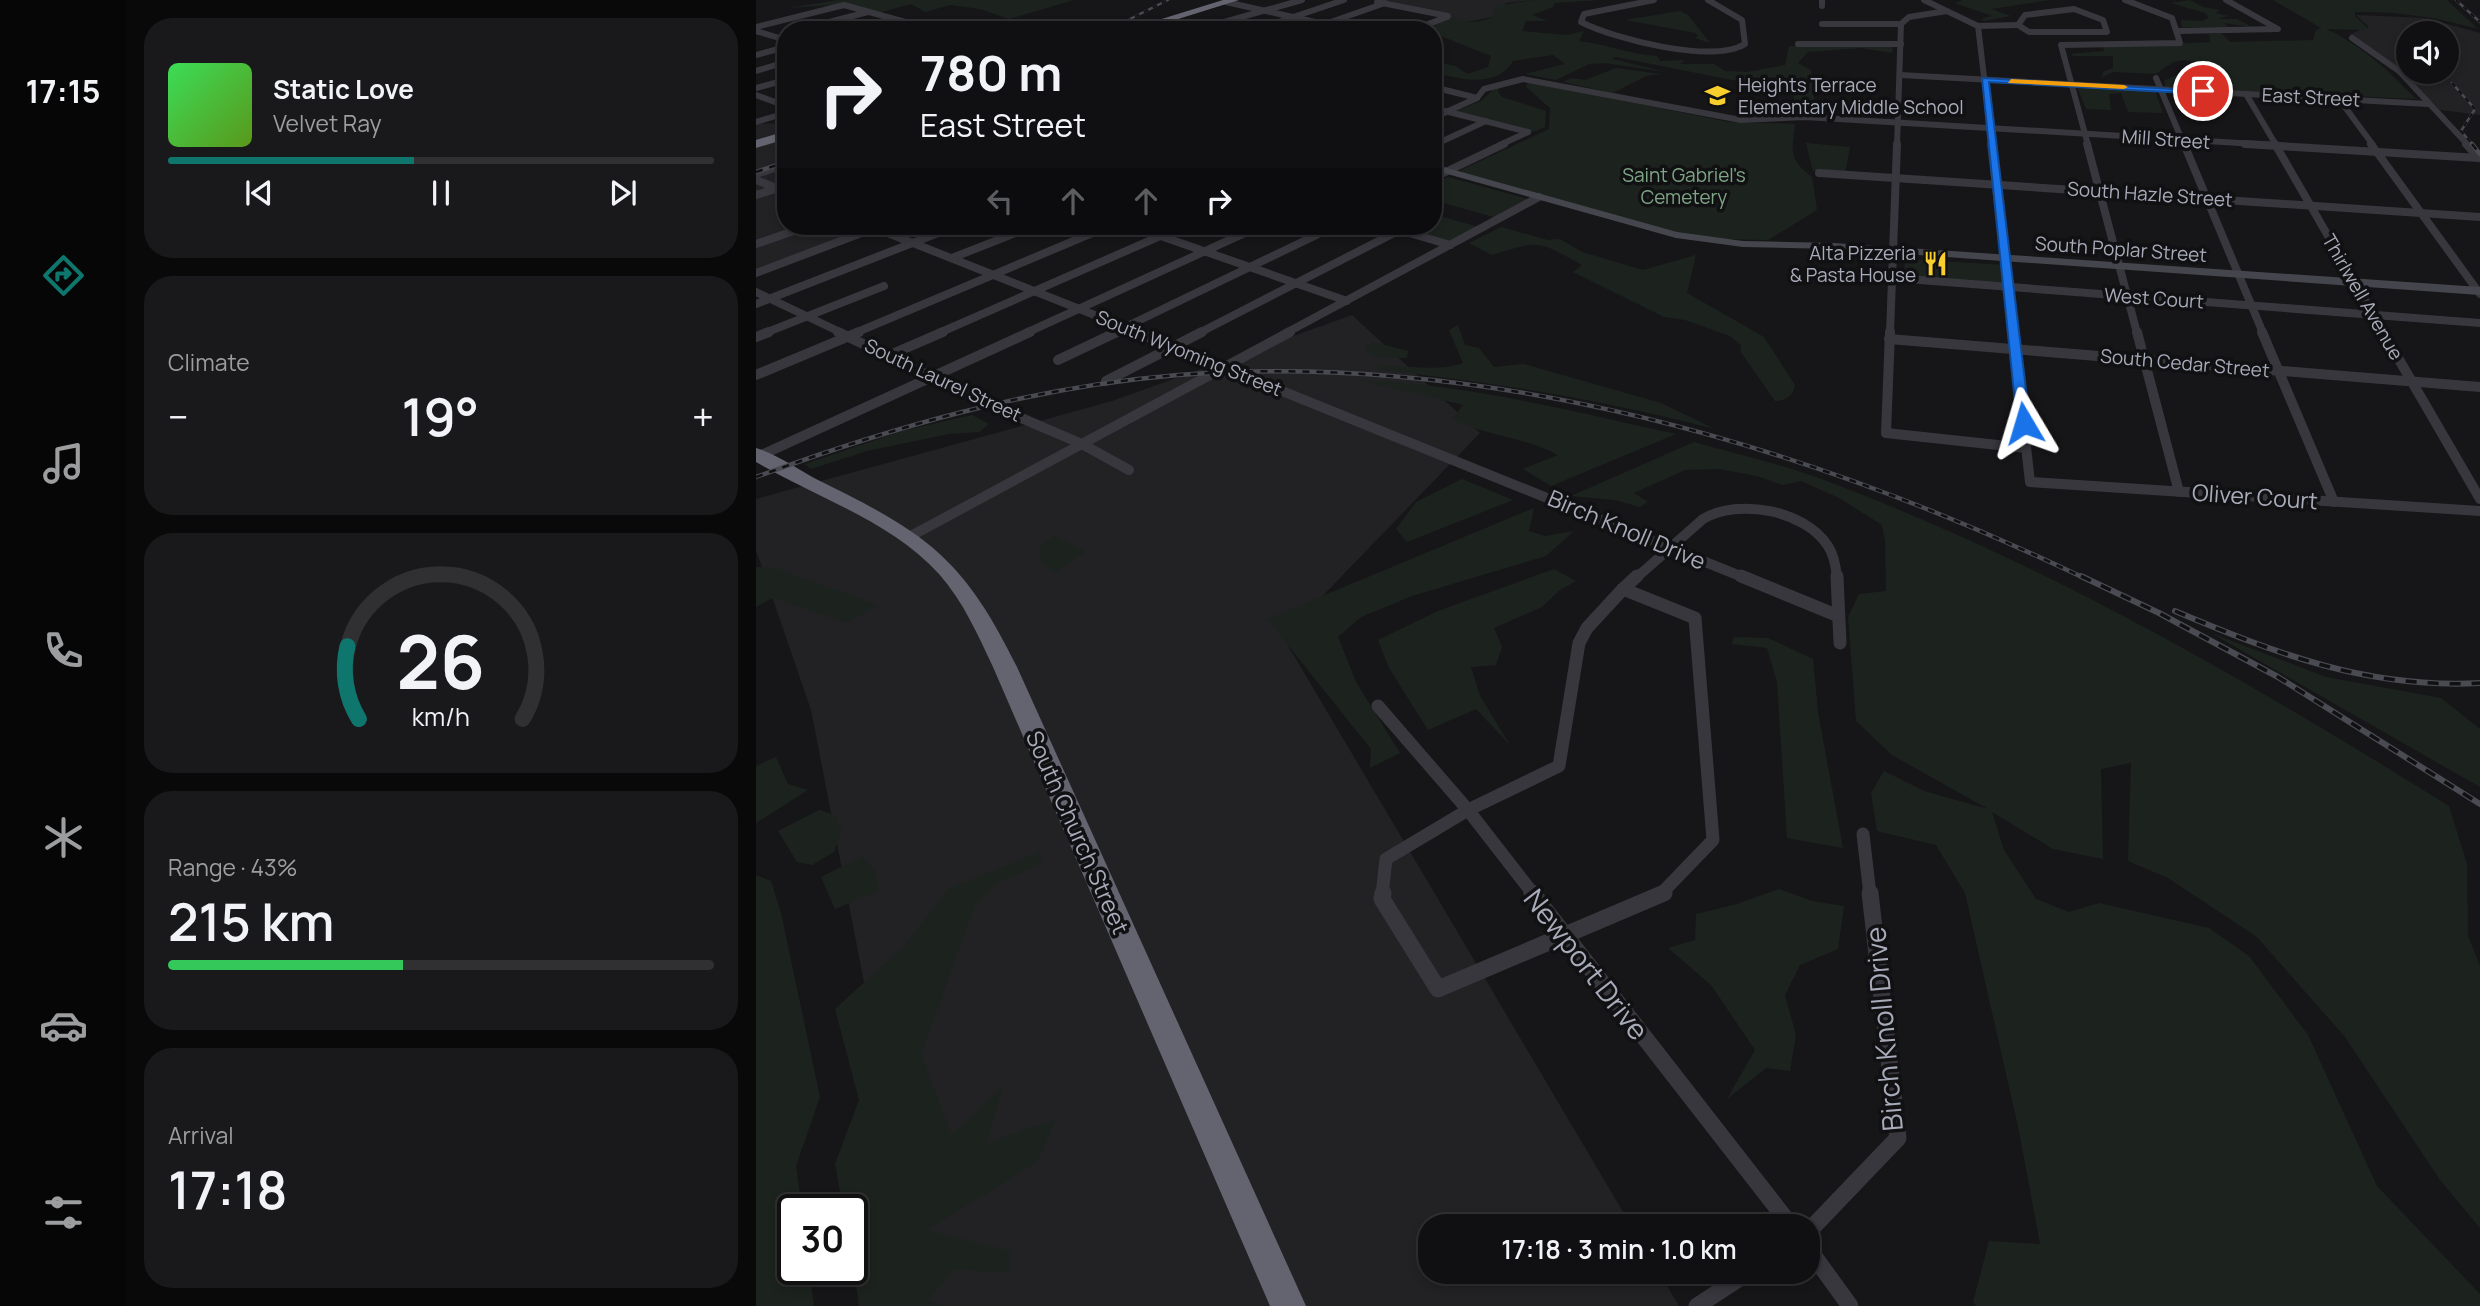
<!DOCTYPE html>
<html lang="en">
<head>
<meta charset="utf-8">
<style>
  body { margin:0; font-family:Manrope,sans-serif; background:#19191b; color:#f1f3f6; height:100vh; display:flex; flex-direction:column; font-size:26px; white-space:nowrap }
  * { box-sizing:border-box; margin:0 }
  p { font-size:23px; color:#9c9d9f }
  .icon { flex:none; width:38px; height:38px; fill:none; stroke:currentColor; stroke-width:2; stroke-linecap:round; stroke-linejoin:round }
  .map { position:relative; flex:1; overflow:hidden }
  .sheet { display:flex; flex-direction:column; gap:18px; padding:18px; background:#09090a; width:630px }
  .sheet>* { flex:none }
  .banner { position:absolute; left:21px; top:21px; width:665px; height:214px; border-radius:28px; box-shadow:0 4px 10px #0003,0 0 0 2px #303032; background:#101012; color:#f1f3f6; overflow:hidden }
  .fabs { position:absolute; left:1640px; top:21px; display:grid; gap:14px }
  .fabs a { display:grid; place-items:center; width:63px; height:63px; border-radius:50%; background:#101012; box-shadow:0 4px 10px #0003,0 0 0 2px #303032; font-size:35px }
  .speed { position:absolute; left:21px; top:1194px; display:flex; gap:14px; font-size:35px; font-weight:700; text-align:center }
  .speed>* { display:grid; place-content:center; width:91px; height:91px; border-radius:50%; background:#101012; box-shadow:0 4px 10px #0003,0 0 0 2px #303032; line-height:1 }
  .speed .limit { border:4px solid #111; border-radius:10px; background:#fff; color:#111 }
  .pin { position:absolute; display:grid; place-items:center; width:60px; height:60px; color:#fff; margin:-30px; border:4px solid #fff; border-radius:50%; box-shadow:0 2px 7px #0007 }
  .me { position:absolute; width:77px; margin:-38px; rotate:353deg; stroke-linejoin:round; filter:drop-shadow(0 0 5px #0008) }
  .turn { display:flex; align-items:center; gap:24px; height:147px; padding:0 28px; font-size:32px }
  .turn .icon { width:91px; height:91px; stroke-width:2.5 }
  .turn b { display:block; font-size:49px; line-height:60px }
  .lanes { display:flex; align-items:center; height:66px; padding:0 28px; background:#0003; justify-content:center; gap:35px; direction:ltr }
  .lanes .off { opacity:.35 }
  .big { font-size:52px; font-weight:600; line-height:1.1 }
  .sheet .card { flex:1; display:flex; flex-direction:column; justify-content:center; gap:10px; min-width:0; padding:0 24px; border-radius:28px; background:#19191b }
  .sheet .dial { align-items:center; gap:0 }
  .dial svg { height:182px; overflow:visible; fill:none; stroke:#303032; stroke-width:7; stroke-linecap:round; text-anchor:middle }
  .dial text { fill:#f1f3f6; stroke:none }
  .song { display:flex; align-items:center; gap:21px }
  .cover { width:84px; height:84px; border-radius:10px; background:linear-gradient(135deg,hsl(130 70% 55%),hsl(90 70% 35%)) }
  .played { height:7px; border-radius:4px; background:linear-gradient(90deg,#0f766e 45%,#303032 45%) }
  .keys { display:flex; justify-content:space-around; direction:ltr }
  .heat { display:flex; justify-content:space-between; align-items:center; font-size:38px; direction:ltr }
  .charge { height:10px; border-radius:5px; background:linear-gradient(90deg,#34c759 43%,#303032 0) }
  .trip { position:absolute; left:662px; top:1214px; width:402px; height:70px; border-radius:28px; background:#101012; box-shadow:0 4px 10px #0003,0 0 0 2px #303032; font-weight:600; line-height:70px; text-align:center }
  main { display:flex; flex:1; min-height:0 }
  .dock { display:flex; flex-direction:column; width:126px; justify-content:space-around; align-items:center; background:#060607; color:#9c9d9f }
  .dock .icon { width:49px; height:49px }
  .dock .current { color:#0f766e }
  .dock b { font-size:32px; color:#f1f3f6 }
  .map>svg:first-child { display:block }
</style>
</head>
<body>
<main>
<nav class="dock">
<b>17:15</b>
<svg class="icon current" aria-label="directions" viewBox="0 0 24 24"><path d="M12 3l9 9-9 9-9-9zM9 14v-3h6M13 9l2 2-2 2"/></svg>
<svg class="icon" aria-label="music" viewBox="0 0 24 24"><path d="M9 18V5l10-2v13"/><circle cx="6" cy="18" r="3"/><circle cx="16" cy="16" r="3"/></svg>
<svg class="icon" aria-label="phone" viewBox="0 0 24 24"><path d="M5 4h4l2 5-3 2q2 4 5 5l2-3 5 2v4C11 20 4 13 5 4z"/></svg>
<svg class="icon" aria-label="climate" viewBox="0 0 24 24"><path d="M12 3v18M4 7l16 10M4 17L20 7"/></svg>
<svg class="icon" aria-label="car" viewBox="0 0 24 24"><path d="M5 17H2v-5l4-1 3-4h7l3 4 3 1v5h-3M9 17h6M6 11h13"/><circle cx="7" cy="17" r="2"/><circle cx="17" cy="17" r="2"/></svg>
<svg class="icon" aria-label="filters" viewBox="0 0 24 24"><path d="M4 7h16M4 17h16"/><circle cx="9" cy="7" r="2"/><circle cx="15" cy="17" r="2"/></svg>
</nav>
<section class="sheet">
<div class="card">
<div class="song"><i class="cover"></i><div><b>Static Love</b><p>Velvet Ray</p></div></div>
<div class="played"></div>
<div class="keys"><svg class="icon" aria-label="previous" viewBox="0 0 24 24"><path d="M18 5L8 12l10 7zM5 5v14"/></svg><svg class="icon" aria-label="pause" viewBox="0 0 24 24"><path d="M8 5v14M16 5v14"/></svg><svg class="icon" aria-label="next" viewBox="0 0 24 24"><path d="M6 5l10 7-10 7zM19 5v14"/></svg></div>
</div>
<div class="card"><p>Climate</p>
<div class="heat"><a>−</a><b class="big">19°</b><a>+</a></div>
</div>
<div class="card dial"><svg viewBox="0 0 100 80">
<path d="M14 69A42 42 0 1 1 86 69"/>
<path d="M14 69A42 42 0 0 1 9 37" stroke="#0f766e"/>
<text x="50" y="56" font-size="32" font-weight="700">26</text>
<text x="50" y="72" font-size="11">km/h</text>
</svg></div>
<div class="card"><p>Range · 43%</p><b class="big">215 km</b><div class="charge"></div></div>
<div class="card"><p>Arrival</p><b class="big">17:18</b></div>
</section>
<div class="map">
<svg width="1724" height="1306" viewBox="0 0 1724 1306">
  <rect width="100%" height="100%" fill="#161618"/>
  <g fill="#222225" fill-rule="evenodd">
    <polygon points="621,0 777,0 750,3 737,17 711,22"/>
    <path d="M1600 15 1670 18 1724 33V115L1684 110 1640 67 1594 34 1613 27ZM1652 33H1690V72H1652Z"/>
    <polygon points="30,123 30,226 116,226 0,269 0,124"/>
    <polygon points="596,315 724,433 527,637 876,1227 674,1227 674,1272 903,1272 923,1306 171,1306 55,710 0,550 0,499 356,401"/>
  </g>
  <g fill="#1c231e">
    <polygon points="82,0 318,0 253,19 224,9 194,5 169,12 155,4 126,12 77,5 32,8"/>
    <path d="M777 0H842L799 3 797 7 776 15 791 21H770L766 31 811 35 828 31 823 41C850 44 873 54 901 56L904 61 929 60 924 64H958L969 71 991 72 1029 65 1033 46H1137L1136 53 1105 48 1052 52 1042 63 1055 70 1060 114 1042 113 1036 92 860 57 856 59 911 72 848 63 833 64 800 80 769 74 809 64 797 55 757 61C740 89 703 79 677 72V61L699 66 712 74 732 67 735 56 677 33V30H663L691 19 670 9 675 8C698 18 712 28 737 17L739 6Z"/>
    <polygon points="1207,0 1294,0 1235,9 1255,16 1228,21 1225,19 1236,16 1199,3"/>
    <polygon points="1434,0 1447,7 1464,10 1460,13 1472,16 1462,19 1481,19 1496,27 1468,23 1472,27 1426,27 1425,20 1447,21 1453,17 1449,13 1415,3"/>
    <path d="M1517 0H1691L1722 29C1681 17 1642 11 1599 12V16L1611 27 1608 30 1570 29C1605 45 1633 71 1660 99L1409 87V80L1431 71 1441 63C1422 56 1415 63 1400 74L1358 72 1346 77 1347 72 1357 68V56H1317L1315 54 1348 51 1347 47 1454 42 1453 34 1465 33 1474 42 1557 40 1560 30 1565 28Z"/>
    <polygon points="924,11 932,15 954,43 939,38 942,36 940,33 869,20"/>
    <polygon points="860,68 905,74 890,76 857,93 807,82 815,78 829,80"/>
    <path d="M772 82 973 122 1039 124C1036 153 1032 158 1056 177L1061 210 1012 240 963 239 918 233 701 172 793 129 794 108 770 87Z"/>
    <polygon points="740,87 743,87 742,92 746,97 790,111 789,127 777,132 698,112 725,101"/>
    <polygon points="1321,87 1399,91 1407,113 1372,112 1365,93 1353,94 1355,110 1330,109"/>
    <polygon points="1050,143 1094,147 1089,174 1057,171"/>
    <polygon points="692,177 775,200 741,218 677,200 677,184"/>
    <polygon points="677,214 722,227 693,244 647,230 654,226 677,226"/>
    <path d="M745 227 792 240 804 239 826 252 887 270 940 255 931 293 1008 337 1039 385C1038 395 1029 401 1019 401L984 351 985 345 974 336 929 320 908 317 817 272 826 265C780 240 786 240 736 255L713 243Z"/>
    <polygon points="1149,259 1248,265 1250,288 1148,281"/>
    <path d="M702 325 709 345 723 348 738 367 768 364 905 403 959 429C848 400 738 382 623 370L620 365C648 364 681 373 707 363L693 330Z"/>
    <polygon points="618,342 652,351 651,358 620,357 609,351 609,345"/>
    <path d="M603 380C711 384 815 411 920 434L795 486 767 469 802 455C766 436 733 437 696 419L707 405Z"/>
    <polygon points="216,415 233,424 223,432 193,434 111,451 55,469 49,464 146,431"/>
    <path d="M938 442C979 454 1021 463 1060 477 1284 560 1491 680 1693 806L1711 864 1712 936 1724 966V1228L1684 1180 1589 1037 1501 937 1412 878 1372 861 1375 763 1345 769 1347 859 1297 849 1236 812 1248 850 1280 899 1313 912 1343 903 1453 928 1493 956 1552 1035 1621 1186 1724 1294V1306H1220L1217 1302 1233 1241 1284 1244 1263 1131 1209 893 1180 845 1121 831 1115 793 1128 771 1168 791 1232 809 1136 755 1100 721 1092 617 1103 594 1130 591 1129 541 1126 525 1083 498 1045 481 1026 485 1001 476 963 469 929 470 878 493 892 502 884 507 859 500 815 496Z"/>
    <polygon points="706,479 757,500 651,542 640,529 660,502"/>
    <polygon points="778,508 773,531 789,536 818,531 790,556 656,596 605,617 582,637 600,682 644,753 614,768 615,749 511,619"/>
    <polygon points="298,535 330,551 299,573 285,562 283,548"/>
    <polygon points="0,567 20,568 121,605 90,623 17,598 0,607"/>
    <polygon points="798,569 820,581 804,590 786,607 738,628 746,647 740,665 715,667 724,696 754,745 720,709 672,730 633,668 622,640 682,611"/>
    <polygon points="1455,633 1570,677 1685,698 1724,729 1724,787"/>
    <polygon points="978,637 1012,638 1057,659 1062,712 1087,848 1031,838 1021,682 1011,648 976,644"/>
    <polygon points="20,757 32,784 52,790 0,823 0,766"/>
    <polygon points="63,810 79,815 86,830 78,852 56,865 41,862 22,831"/>
    <polygon points="284,852 286,864 243,882 218,907 165,1055 196,1135 247,1085 231,1143 300,1119 281,1162 171,1230 255,1251 253,1273 199,1269 172,1300 185,1306 103,1306 96,1256 96,1209 87,1209 79,1164 103,1100 79,1009 149,945 193,888"/>
    <polygon points="107,856 119,871 123,891 79,909 65,877"/>
    <polygon points="0,875 15,881 25,913 64,1097 40,1166 46,1209 37,1209 37,1269 53,1269 58,1306 0,1306"/>
    <polygon points="1023,889 1056,901 1088,906 1082,949 1044,965 1029,995 1040,1035 1034,1071 1010,1068 971,1099 999,1050 955,985 912,948 939,940 940,914 981,904"/>
  </g>
  <g fill="none" stroke-linecap="round" stroke-linejoin="round">
    <g stroke="#37373d" stroke-width="6">
      <path d="M898 0 828 14 825 22C858 39 956 64 989 44L986 20 952 0"/>
      <polyline points="1066,0 1066,6"/>
      <polyline points="1168,0 1222,26 1236,145"/>
      <polyline points="470,2 595,30"/>
      <polyline points="621,2 692,16"/>
      <polygon points="1318,9 1347,20 1351,32 1273,32 1262,25 1269,15"/>
      <polyline points="1066,24 1145,24"/>
      <polyline points="1222,26 1262,25"/>
      <polyline points="0,27 88,5 178,30"/>
      <polyline points="42,30 112,12"/>
      <polyline points="97,30 137,19"/>
      <polyline points="440,30 546,0"/>
      <polyline points="499,30 588,0"/>
      <polyline points="552,30 629,3"/>
      <polyline points="656,30 691,17"/>
      <polyline points="0,31 30,40"/>
      <polyline points="1422,31 1522,29 1470,0"/>
      <polyline points="1596,38 1643,71 1712,145"/>
      <polyline points="1042,44 1145,44"/>
      <polyline points="0,55 30,47"/>
      <polyline points="0,71 30,62"/>
      <polyline points="1144,75 1672,104"/>
      <polyline points="1400,78 1428,145"/>
      <polyline points="0,88 30,80"/>
      <polyline points="681,88 721,98"/>
      <polyline points="1490,94 1520,145"/>
      <polyline points="0,95 30,106"/>
      <polyline points="1583,99 1617,145"/>
      <polyline points="677,108 772,132"/>
      <polyline points="677,118 721,98 728,89 767,79 985,120 1049,117 1517,145"/>
      <polyline points="0,122 30,113"/>
      <polyline points="678,145 730,121"/>
      <polyline points="744,145 772,132"/>
      <polyline points="1141,145 1145,24 1153,17 1191,11"/>
      <polyline points="1332,145 1305,45 1424,43 1416,18 1369,0"/>
    </g>
    <g stroke="#37373d" stroke-width="8">
      <polyline points="1235,144 1257,333"/>
      <polyline points="1331,144 1381,333"/>
      <polyline points="1428,144 1507,333"/>
      <polyline points="1489,144 1723,158"/>
      <polyline points="1519,144 1628,333"/>
      <polyline points="1615,144 1724,294"/>
      <polyline points="1710,144 1723,158"/>
      <polyline points="677,146 682,144"/>
      <polyline points="1063,173 1724,217"/>
      <polyline points="0,174 30,164"/>
      <polyline points="677,178 748,144"/>
      <polyline points="0,180 30,192"/>
      <polyline points="0,195 23,188"/>
      <polyline points="114,226 384,333"/>
      <polyline points="376,226 591,301"/>
      <polyline points="630,226 694,245"/>
      <polyline points="0,244 52,226"/>
      <polyline points="196,258 277,226"/>
      <polyline points="0,273 124,226"/>
      <polyline points="1072,273 1724,323"/>
      <polyline points="0,292 86,333"/>
      <polyline points="0,304 200,226"/>
      <polyline points="9,333 128,286"/>
      <polyline points="99,333 353,226"/>
      <polyline points="183,333 427,226"/>
      <polyline points="270,333 504,226"/>
      <polyline points="357,333 579,226"/>
      <polyline points="443,333 644,230"/>
      <polyline points="530,333 783,197"/>
      <polyline points="1134,333 1141,144"/>
    </g>
    <g stroke="#37373d" stroke-width="10">
      <polyline points="82,332 235,405 326,444 373,470"/>
      <polyline points="380,332 989,578"/>
      <polyline points="1134,332 1130,433 1270,448"/>
      <polyline points="1257,332 1274,482 1724,511"/>
      <polyline points="1381,332 1423,492"/>
      <polyline points="1506,332 1578,502"/>
      <polyline points="1627,332 1724,499"/>
      <polyline points="0,337 13,332"/>
      <polyline points="1133,339 1724,387"/>
      <polyline points="134,355 187,332"/>
      <polyline points="302,360 361,332"/>
      <polyline points="0,375 103,332"/>
      <polyline points="350,381 446,332"/>
      <polyline points="3,456 274,332"/>
      <polyline points="153,537 534,332"/>
      <path d="M880 578 947 519C982 498 1049 510 1072 546 1078 555 1080 567 1081 578"/>
    </g>
    <g stroke="#37373d" stroke-width="13">
      <polyline points="985,576 1080,615"/>
      <polyline points="1081,576 1084,643"/>
      <polyline points="867,589 939,618 957,840 904,895"/>
      <polyline points="867,589 881,576"/>
      <polyline points="622,706 712,810 778,895"/>
      <polyline points="1107,834 1114,895"/>
      <polyline points="626,895 630,859 712,810 803,766 823,643 831,628 867,589"/>
    </g>
    <g stroke="#37373d" stroke-width="17">
      <polyline points="627,893 626,899 682,989 908,893"/>
      <polyline points="776,893 1036,1227"/>
      <polyline points="1052,1232 1142,1138 1114,893"/>
      <polyline points="1052,1248 1094,1306"/>
      <polyline points="941,1306 993,1272"/>
    </g>
    <polygon fill="#45464d" fill-rule="evenodd" points="677,164 921,232 987,241 1078,243 1724,287 1724,295 1078,249 987,247 920,238 677,170"/>
    <g fill="#63646f" fill-rule="evenodd">
      <polygon points="467,0 483,0 387,30 370,30"/>
      <polygon points="30,131 30,139 0,148 0,140"/>
      <path d="M0 448C21 454 43 470 62 480 170 533 207 557 261 667L550 1306H514L237 667C222 635 207 601 183 574 135 521 61 498 0 462Z"/>
    </g>
    <defs>
      <g id="rail-far2">
        <polyline points="1700,0 1724,22"/>
        <polyline points="352,30 412,0"/>
        <polyline points="1696,83 1719,109 1705,131 1717,145"/>
      </g>
      <g id="rail-far1">
        <polyline points="1716,144 1724,154"/>
        <polyline points="0,172 30,162"/>
        <path d="M0 477C136 427 276 387 422 375 733 351 1050 445 1328 578"/>
      </g>
      <g id="rail">
        <polyline points="1325,576 1403,613 1522,677 1724,804"/>
        <path d="M1419 611C1521 654 1612 689 1724 683"/>
      </g>
    </defs>
    <use href="#rail-far2" stroke="#4a4b52" stroke-width="2.5"/>
    <use href="#rail-far1" stroke="#4a4b52" stroke-width="4.5"/>
    <use href="#rail" stroke="#4a4b52" stroke-width="6"/>
    <use href="#rail-far2" stroke="#111113" stroke-width="2" stroke-dasharray="5" stroke-linecap="butt"/>
    <use href="#rail-far1" stroke="#111113" stroke-width="2.5" stroke-dasharray="7" stroke-linecap="butt"/>
    <use href="#rail" stroke="#111113" stroke-width="3.5" stroke-dasharray="11" stroke-linecap="butt"/>
  </g>
  <polygon fill="#1a73e8" stroke="#114b97" stroke-width="2" points="1226,78 1451,91 1447,94 1233,82 1274,423 1268,427 1261,423"/>
  <polygon fill="#f59e0b" points="1255,79 1368,85 1372,87 1368,89 1252,83"/>
  <defs>
    <symbol id="school-bare" viewBox="-9 -9 18 18"><path d="M0-5L7-2L0 1L-7-2ZM-4 1L0 2.5L4 1V4Q0 6-4 4Z" fill="#f9cf2d" stroke="#111113" stroke-width="2.5" paint-order="stroke"/></symbol>
    <symbol id="restaurant-bare" viewBox="-9 -9 18 18"><path d="M-5-6h1v4h1v-4h1v4h1v-4h1v5L-1.5 .5V6h-2V.5L-5-1ZM5-6V6H3V1.5H1.5Q1.5-4 5-6Z" fill="#f9cf2d" stroke="#111113" stroke-width="2.5" paint-order="stroke"/></symbol>
  </defs>
  <g fill-rule="evenodd">
    <use href="#school-bare" x="944" y="78" width="35" height="35"/>
    <use href="#restaurant-bare" x="1162" y="246" width="35" height="35"/>
  </g>
  <g text-anchor="middle" dominant-baseline="central" stroke-width="7" stroke-linejoin="round" paint-order="stroke">
    <g font-size="19" fill="#a8abb9" stroke="#111113" text-anchor="start">
      <text x="982" y="85">Heights Terrace<tspan x="982" dy="22">Elementary Middle School</tspan></text>
      <text x="1160" y="253" text-anchor="end">Alta Pizzeria<tspan x="1160" dy="22">&amp; Pasta House</tspan></text>
    </g>
    <g font-size="19" fill="#a8abb9" stroke="#111113">
      <text transform="translate(1555 97) rotate(3)">East Street</text>
      <text transform="translate(1410 139) rotate(4)">Mill Street</text>
      <text transform="translate(1394 194) rotate(4)">South Hazle Street</text>
      <text transform="translate(1365 249) rotate(4)">South Poplar Street</text>
      <text transform="translate(1607 297) rotate(60)">Thirlwell Avenue</text>
      <text transform="translate(1398 298) rotate(4)">West Court</text>
      <text transform="translate(433 353) rotate(22)">South Wyoming Street</text>
      <text transform="translate(1429 363) rotate(5)">South Cedar Street</text>
      <text transform="translate(187 380) rotate(25)">South Laurel Street</text>
    </g>
    <g font-size="19" fill="#7ea585" stroke="#111113">
      <text x="928" y="175">Saint Gabriel's<tspan x="928" dy="22">Cemetery</tspan></text>
    </g>
    <g font-size="23" fill="#a8abb9" stroke="#111113">
      <text transform="translate(1499 496) rotate(4)">Oliver Court</text>
      <text transform="translate(871 529) rotate(23)">Birch Knoll Drive</text>
      <text transform="translate(322 832) rotate(66)">South Church Street</text>
    </g>
    <g font-size="28" fill="#a8abb9" stroke="#111113">
      <text transform="translate(831 964) rotate(52)">Newport Drive</text>
      <text transform="translate(1127 1029) rotate(-95)">Birch Knoll Drive</text>
    </g>
  </g>
</svg>
<div class="fabs">
<a><svg class="icon" aria-label="sound" viewBox="0 0 24 24"><path d="M4 9h4l5-4v14l-5-4H4zM17 9q2 3 0 6"/></svg></a>
</div>
<div class="speed"><div class="limit">30</div></div>
<div class="pin" style="left:1447px;top:91px;background:#d93025"><svg class="icon" aria-label="arrive" viewBox="0 0 24 24"><path d="M6 21V4h12l-3 4 3 4H6"/></svg></div>
<svg class="me" style="left:1268px;top:423px" viewBox="-20 -20 40 40"><path d="M0-17L14 15 0 8-14 15z" fill="#1a73e8" stroke="#fff" stroke-width="4"/></svg>
<div class="trip">17:18 · 3 min · 1.0 km</div>
<div class="banner">
<div class="turn"><svg class="icon" aria-label="right" viewBox="0 0 24 24"><path d="M7 20v-9h11M14 6l5 5-5 5"/></svg><div><b>780 m</b>East Street</div></div>
<div class="lanes"><svg class="icon off" aria-label="left" viewBox="0 0 24 24"><path d="M17 20v-9H6M10 6l-5 5 5 5"/></svg><svg class="icon off" aria-label="ahead" viewBox="0 0 24 24"><path d="M12 20V5M6 11l6-6 6 6"/></svg><svg class="icon off" aria-label="ahead" viewBox="0 0 24 24"><path d="M12 20V5M6 11l6-6 6 6"/></svg><svg class="icon" aria-label="right" viewBox="0 0 24 24"><path d="M7 20v-9h11M14 6l5 5-5 5"/></svg></div>
</div>
</div>
</main>
</body>
</html>
